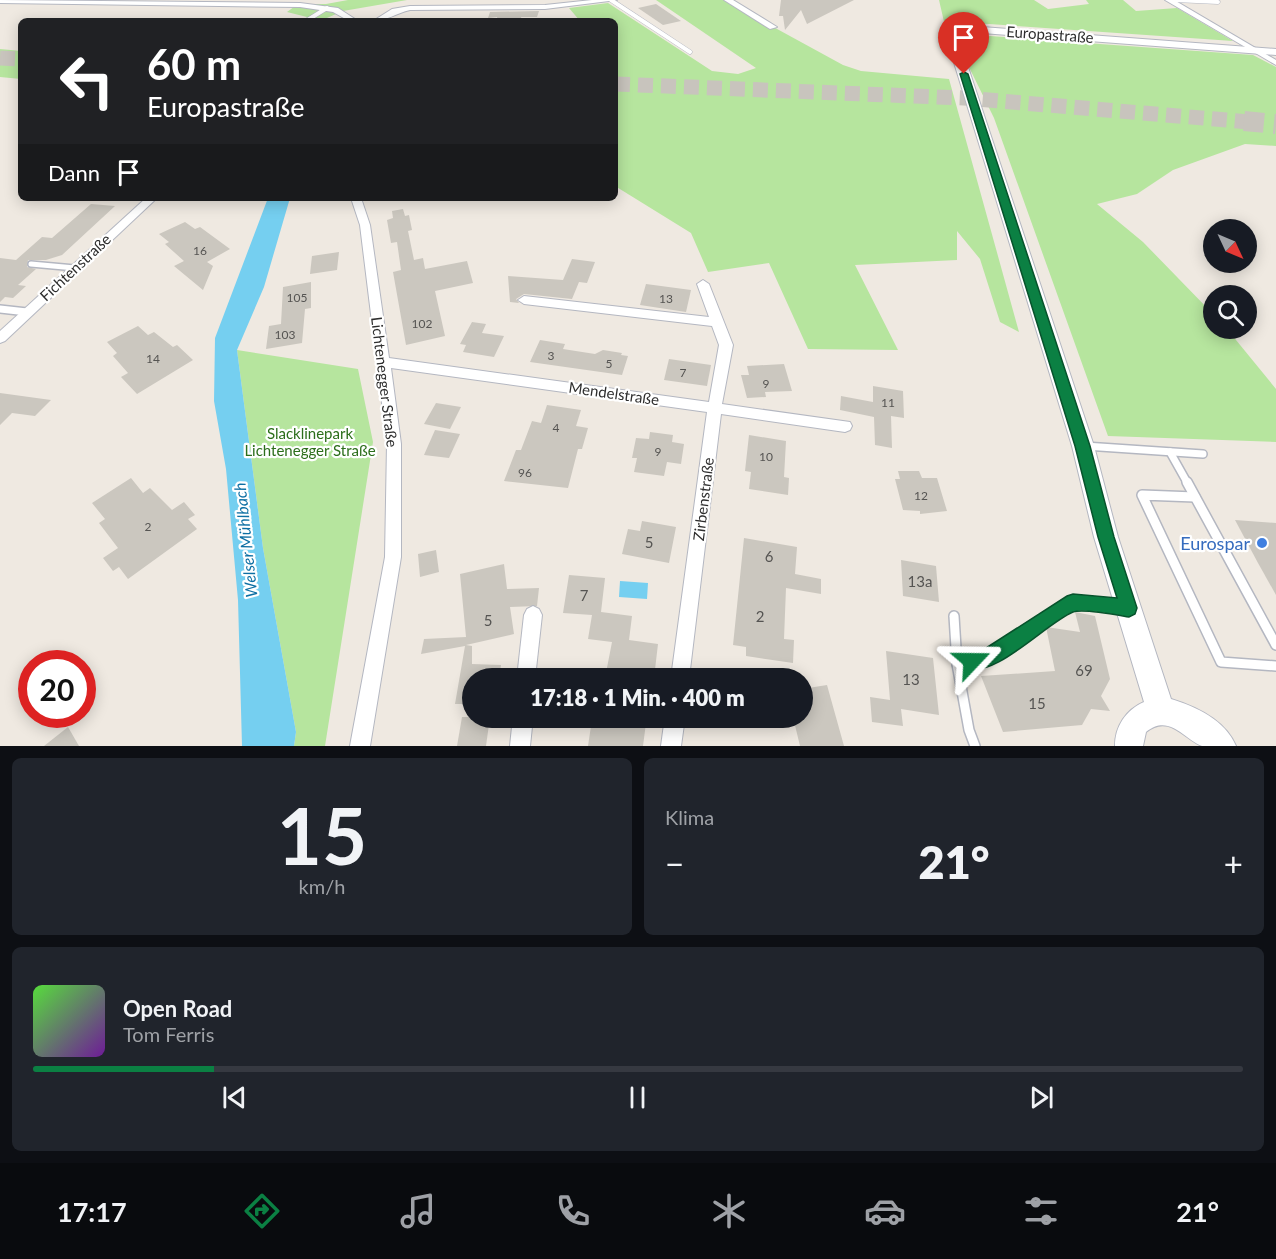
<!DOCTYPE html>
<html lang="de">
<head>
<meta charset="utf-8">
<style>
  body { margin:0; font-family:Lato,sans-serif; background:#20242c; color:#f1f3f6; height:100vh; display:flex; flex-direction:column; font-size:22px; white-space:nowrap }
  * { box-sizing:border-box; margin:0 }
  p { font-size:20px; color:#9ea1a6 }
  .icon { flex:none; width:33px; height:33px; fill:none; stroke:currentColor; stroke-width:2; stroke-linecap:round; stroke-linejoin:round }
  .map { position:relative; height:746px; overflow:hidden }
  .details { display:flex; flex-direction:column; gap:12px; padding:12px; background:#0d0f14; flex:1 }
  .details>* { flex:none }
  .hud { position:absolute; left:18px; top:18px; width:600px; height:183px; border-radius:9px; box-shadow:0 3px 15px #0003; background:#202124; color:#fff; overflow:hidden }
  .needle { width:39px; rotate:134deg }
  .tools { position:absolute; left:1203px; top:219px; display:grid; gap:12px }
  .tools a { display:grid; place-items:center; width:54px; height:54px; border-radius:50%; background:#171b24; box-shadow:0 3px 15px #0003; font-size:30px }
  .speed { position:absolute; left:18px; top:650px; display:flex; gap:12px; font-size:30px; font-weight:700; text-align:center }
  .speed>* { display:grid; place-content:center; width:78px; height:78px; border-radius:50%; background:#171b24; box-shadow:0 3px 15px #0003; line-height:1 }
  .speed .limit { border:9px solid #d22; background:#fff; color:#111 }
  .pin { position:absolute; display:grid; place-items:center; width:51px; height:51px; color:#fff; margin:-62px -26px; border-radius:50% 50% 50% 0; rotate:-45deg; box-shadow:0 0 6px #0007 }
  .pin .icon { rotate:45deg }
  .me { position:absolute; width:66px; margin:-33px; rotate:67deg; stroke-linejoin:round; filter:drop-shadow(0 0 4px #0008) }
  .turn { display:flex; align-items:center; gap:21px; height:126px; padding:0 30px; font-size:27px }
  .turn .icon { width:78px; height:78px; stroke-width:2.5 }
  .turn b { display:block; font-size:42px; line-height:51px }
  .then { display:flex; align-items:center; height:57px; padding:0 30px; background:#0003; gap:12px; font-size:22px }
  .big { font-size:45px; font-weight:800; line-height:1.1 }
  .details .card { flex:1; display:flex; flex-direction:column; justify-content:center; gap:9px; min-width:0; padding:0 21px; border-radius:9px; background:#20242c }
  .details .dial { align-items:center; gap:0 }
  .dial b { font-size:78px; line-height:1 }
  .song { display:flex; align-items:center; gap:18px }
  .cover { width:72px; height:72px; border-radius:9px; background:linear-gradient(135deg,hsl(110 70% 55%),hsl(280 70% 35%)) }
  .played { height:6px; border-radius:3px; background:linear-gradient(90deg,#0b8043 15%,#363941 15%) }
  .keys { display:flex; justify-content:space-around; direction:ltr }
  .heat { display:flex; justify-content:space-between; align-items:center; font-size:33px; direction:ltr }
  .details .tiles { flex:1; display:grid; gap:12px; grid-template-columns:1fr 1fr }
  .card:last-child { grid-column:span 2 }
  .trip { position:absolute; left:462px; top:668px; width:351px; height:60px; border-radius:30px; background:#171b24; box-shadow:0 3px 15px #0003; font-weight:800; line-height:60px; text-align:center }
  .tab-bar { display:flex; height:96px; justify-content:space-around; align-items:center; background:#090b0e; color:#9ea1a6 }
  .tab-bar .icon { width:42px; height:42px }
  .tab-bar .on { color:#0b8043 }
  .tab-bar b { font-size:27px; color:#f1f3f6 }
  .map>svg:first-child { display:block }
</style>
</head>
<body>
<div class="map">
<svg width="1276" height="746" viewBox="0 0 1276 746">
  <rect width="100%" height="100%" fill="#efe9e1"/>
  <g fill="#b6e59e">
    <polygon points="348,0 407,0 343,11 320,21 309,21 311,18 287,12 298,4 326,4"/>
    <polygon points="656,0 724,0 843,65 861,71 949,79 1019,332 1000,322 980,259 957,231 957,260 855,265 898,350 808,349 769,263 708,272 691,233 615,186 615,21 580,21 569,8 608,3 712,71 738,74 756,68"/>
    <polygon points="939,0 1034,0 1048,9 1089,4 1086,0 1123,0 1136,11 1177,8 1233,41 989,24 965,23 945,26"/>
    <polygon points="976,35 1253,55 1276,67 1276,146 1245,144 1173,170 1137,194 1097,204 1143,242 1213,314 1214,328 1227,329 1276,389 1276,442 1108,436 994,118 966,61 968,38"/>
    <polygon points="0,49 21,51 21,79 0,77"/>
    <polygon points="237,350 358,369 373,442 325,746 294,746 296,732 263,548"/>
  </g>
  <g fill="#75cff0">
    <polygon points="268,198 290,198 264,287 237,350 263,548 296,732 294,746 242,746 238,600 226,469 214,401 215,338"/>
    <polygon points="620,581 648,583 647,599 619,597"/>
  </g>
  <g fill="#cbc7bf">
    <polygon points="781,0 854,0 807,24 801,10 785,30 783,16 779,16"/>
    <polygon points="656,4 681,21 663,25 638,8"/>
    <polygon points="539,11 537,17 521,17 522,21 498,21 497,17 488,18 490,12"/>
    <polygon points="91,204 115,206 62,255 46,260 28,260 27,267 36,269 18,285 26,286 13,298 5,297 0,302 0,258 16,260 42,237 52,238"/>
    <polygon points="403,209 405,216 409,215 412,230 408,231 414,260 423,258 425,269 467,261 473,283 435,291 445,336 406,345 393,272 401,270 397,242 391,243 387,220 393,218 392,211"/>
    <polygon points="185,222 195,229 200,227 230,249 207,262 213,266 203,290 174,266 184,261 165,244 169,242 159,234"/>
    <polygon points="339,252 337,270 310,274 312,256"/>
    <polygon points="572,259 595,262 587,283 579,282 572,299 524,294 516,299 519,303 510,302 508,276 563,280"/>
    <polygon points="311,282 311,308 305,309 302,343 266,349 269,326 281,324 283,287"/>
    <polygon points="646,284 691,290 686,312 640,305"/>
    <polygon points="472,322 486,324 482,333 504,336 494,357 463,352 466,345 460,344"/>
    <polygon points="138,326 148,335 154,332 173,347 177,345 193,360 137,394 121,377 128,373 113,356 117,353 107,342"/>
    <polygon points="540,340 565,344 563,349 595,354 603,350 622,353 621,355 628,356 622,375 530,362"/>
    <polygon points="669,359 711,365 707,386 664,380"/>
    <polygon points="784,364 792,391 765,392 766,397 747,398 741,375 749,375 747,366"/>
    <polygon points="873,386 903,391 904,418 891,416 892,448 875,445 874,417 840,410 841,396 873,402"/>
    <polygon points="0,393 51,400 35,416 12,413 0,425"/>
    <polygon points="436,403 461,407 450,429 424,424"/>
    <polygon points="547,405 581,410 576,426 588,428 582,449 578,449 568,488 504,481 516,450 521,450 532,421 541,423"/>
    <polygon points="435,430 460,434 449,458 424,455"/>
    <polygon points="650,432 673,435 672,442 684,444 681,464 667,462 664,476 634,472 637,458 632,458 636,438 649,439"/>
    <polygon points="749,435 786,441 784,477 789,478 788,495 749,489 751,472 745,471"/>
    <polygon points="898,471 919,471 922,478 937,478 947,511 920,514 920,511 903,510 895,479 900,479"/>
    <polygon points="131,478 143,493 150,488 172,510 184,502 195,515 188,519 197,529 128,579 119,567 113,571 103,558 118,548 99,523 105,519 92,503"/>
    <polygon points="1235,520 1276,523 1276,595 1258,563"/>
    <polygon points="642,521 676,527 669,563 622,554 628,529 640,531"/>
    <polygon points="744,538 797,547 795,574 821,579 821,594 786,588 784,639 794,640 793,663 746,656 746,647 733,645"/>
    <polygon points="436,550 439,572 420,577 418,554"/>
    <polygon points="901,560 936,566 939,602 903,596"/>
    <polygon points="504,564 507,589 539,588 537,606 510,607 514,634 466,645 472,646 472,664 501,665 499,678 472,678 472,704 455,704 465,646 421,654 424,639 466,637 460,574"/>
    <polygon points="569,575 605,578 601,612 632,616 629,640 658,644 654,678 605,678 612,642 588,639 592,615 563,613"/>
    <polygon points="1075,612 1095,616 1110,679 1101,696 1110,711 1091,709 1082,725 1003,732 981,676 1055,671 1046,627 1080,632"/>
    <polygon points="886,651 933,658 939,715 901,709 903,726 872,722 870,697 890,700"/>
    <polygon points="827,685 844,746 800,746 793,717 802,717 802,689"/>
    <polygon points="462,717 490,717 486,746 457,746"/>
    <polygon points="598,717 637,717 636,722 646,723 643,746 588,746 591,726 596,727"/>
    <polygon points="68,727 79,746 44,746"/>
  </g>
  <g fill="none" stroke-linecap="round" stroke-linejoin="round">
    <g stroke="#c8c4bd" stroke-width="15" stroke-dasharray="15 8" stroke-linecap="butt">
      <polyline points="0,58 21,59"/>
      <polyline points="615,84 964,98 1262,123"/>
    </g>
    <polyline stroke="#c8c4bd" stroke-width="20" stroke-dasharray="20 10" stroke-linecap="butt" points="1244,121 1276,124"/>
    <defs>
      <g id="lane-far3">
        <polyline points="611,0 690,52"/>
        <polyline points="1175,0 1218,2"/>
        <polyline points="306,21 327,8"/>
      </g>
      <polyline id="lane-far2" points="31,264 75,268"/>
      <g id="lane-far1">
        <polyline points="0,309 27,312"/>
        <polyline points="1085,446 1203,454"/>
        <polyline points="1170,452 1188,484"/>
      </g>
      <g id="lane">
        <polyline points="1187,482 1276,645"/>
        <polyline points="1195,497 1142,495 1221,662 1276,666"/>
        <polyline points="954,616 957,664"/>
        <polyline points="975,746 969,730 957,664 986,658 1073,602 1123,607"/>
      </g>
      <g id="street">
        <polygon points="0,0 300,3 338,8 358,21 349,21 333,12 300,7 0,3"/>
        <path d="M592 0H617L545 9 410 10C397 13 386 21 373 21L392 9 410 6 545 5Z"/>
        <polygon points="724,0 733,0 777,27 770,29"/>
        <polygon points="1165,0 1174,0 1276,60 1276,65"/>
        <polygon points="146,198 157,198 5,341 0,343 0,331"/>
        <polygon points="351,198 361,198 370,225 389,358 709,402 719,345 712,326 524,304 518,300 524,296 709,317 697,284 703,280 709,284 733,345 722,404 850,422 852,426 850,430 845,432 721,414 689,678 671,678 707,412 391,368 401,444 401,557 370,746 350,746 385,557 387,444 360,225"/>
        <polygon points="533,606 539,609 542,615 535,678 517,678 524,615 527,609"/>
        <polygon points="513,717 533,717 530,746 510,746"/>
        <polygon points="665,717 685,717 681,746 661,746"/>
      </g>
      <path id="secondary" d="M982 27 1276 49V55L982 33 964 35 960 43 1094 446 1118 537 1171 699C1197 707 1225 720 1236 746 1227 746 1211 746 1202 746 1184 739 1169 713 1146 732L1143 746H1115C1115 726 1126 710 1144 702L1094 537 1072 446 948 43C951 26 968 28 982 27Z"/>
    </defs>
    <use href="#lane-far3" stroke="#b4b7c1" stroke-width="5"/>
    <use href="#lane-far2" stroke="#b4b7c1" stroke-width="8"/>
    <use href="#lane-far1" stroke="#b4b7c1" stroke-width="10"/>
    <use href="#lane" stroke="#b4b7c1" stroke-width="12"/>
    <use href="#street" stroke="#b4b7c1" stroke-width="2"/>
    <use href="#secondary" stroke="#b4b7c1" stroke-width="2"/>
    <use href="#lane-far3" stroke="#fff" stroke-width="4"/>
    <use href="#lane-far2" stroke="#fff" stroke-width="5"/>
    <use href="#lane-far1" stroke="#fff" stroke-width="7"/>
    <use href="#lane" stroke="#fff" stroke-width="9"/>
    <use href="#street" fill="#fff" fill-rule="evenodd"/>
    <use href="#secondary" fill="#fff" fill-rule="evenodd"/>
  </g>
  <path fill="#0b8043" stroke="#07532c" stroke-width="1.5" d="M964 72 968 74 1090 446 1114 537 1137 608 1135 614 1129 617C1117 615 1083 608 1073 612 1046 623 994 680 965 668L962 661 965 654 983 650 1067 596 1073 594 1117 598 1098 537 1075 446 960 74Z"/>
  <circle fill="#3f7fe0" stroke="#fff" stroke-width="2" cx="1262" cy="543" r="6"/>
  <g text-anchor="middle" dominant-baseline="central" stroke-width="4.5" stroke-linejoin="round" paint-order="stroke">
    <g font-size="12" fill="#555452">
      <text x="200" y="250">16</text>
      <text x="297" y="297">105</text>
      <text x="666" y="298">13</text>
      <text x="422" y="323">102</text>
      <text x="285" y="334">103</text>
      <text x="551" y="355">3</text>
      <text x="153" y="358">14</text>
      <text x="609" y="363">5</text>
      <text x="683" y="372">7</text>
      <text x="766" y="383">9</text>
      <text x="888" y="402">11</text>
      <text x="556" y="427">4</text>
      <text x="658" y="451">9</text>
      <text x="766" y="456">10</text>
      <text x="525" y="472">96</text>
      <text x="921" y="495">12</text>
      <text x="148" y="526">2</text>
    </g>
    <g font-size="15" fill="#2e2e2e" stroke="#fff">
      <text transform="translate(1050 34) rotate(4)">Europastraße</text>
      <text transform="translate(75 267) rotate(-43)">Fichtenstraße</text>
      <text transform="translate(385 382) rotate(83)">Lichtenegger Straße</text>
      <text transform="translate(614 393) rotate(8)">Mendelstraße</text>
      <text transform="translate(703 499) rotate(-83)">Zirbenstraße</text>
    </g>
    <g font-size="15" fill="#2c6e1b" stroke="#fff">
      <text x="310" y="433">Slacklinepark<tspan x="310" dy="17">Lichtenegger Straße</tspan></text>
    </g>
    <g font-size="15" fill="#555452">
      <text x="649" y="542">5</text>
      <text x="769" y="556">6</text>
      <text x="920" y="581">13a</text>
      <text x="584" y="595">7</text>
      <text x="760" y="616">2</text>
      <text x="488" y="620">5</text>
      <text x="1084" y="670">69</text>
      <text x="911" y="679">13</text>
      <text x="1037" y="703">15</text>
    </g>
    <g font-size="16" font-style="italic" fill="#0d6fa3" stroke="#fff">
      <text transform="translate(245 540) rotate(-96)">Welser Mühlbach</text>
    </g>
    <g font-size="18" fill="#366cbe" stroke="#fff" text-anchor="end">
      <text x="1250" y="543">Eurospar</text>
    </g>
  </g>
</svg>
<div class="tools">
<a><svg class="needle" viewBox="-14 -14 28 28"><path d="M0-13l5 13h-10z" fill="#e53935"/><path d="M0 13l5-13h-10z" fill="#9ea1a6"/></svg></a>
<a><svg class="icon" aria-label="search" viewBox="0 0 24 24"><circle cx="10" cy="10" r="6"/><path d="M15 15l6 6"/></svg></a>
</div>
<div class="speed"><div class="limit">20</div></div>
<div class="pin" style="left:964px;top:74px;background:#d93025"><svg class="icon" aria-label="arrive" viewBox="0 0 24 24"><path d="M6 21V4h12l-3 4 3 4H6"/></svg></div>
<svg class="me" style="left:972px;top:661px" viewBox="-20 -20 40 40"><path d="M0-17L14 15 0 8-14 15z" fill="#0b8043" stroke="#fff" stroke-width="4"/></svg>
<div class="trip">17:18 · 1 Min. · 400 m</div>
<div class="hud">
<div class="turn"><svg class="icon" aria-label="left" viewBox="0 0 24 24"><path d="M17 20v-9H6M10 6l-5 5 5 5"/></svg><div><b>60 m</b>Europastraße</div></div>
<div class="then">Dann<svg class="icon" aria-label="arrive" viewBox="0 0 24 24"><path d="M6 21V4h12l-3 4 3 4H6"/></svg></div>
</div>
</div>
<section class="details">
<div class="tiles">
<div class="card dial"><b>15</b><p>km/h</p></div>
<div class="card"><p>Klima</p>
<div class="heat"><a>−</a><b class="big">21°</b><a>+</a></div>
</div>
<div class="card">
<div class="song"><i class="cover"></i><div><b>Open Road</b><p>Tom Ferris</p></div></div>
<div class="played"></div>
<div class="keys"><svg class="icon" aria-label="previous" viewBox="0 0 24 24"><path d="M18 5L8 12l10 7zM5 5v14"/></svg><svg class="icon" aria-label="pause" viewBox="0 0 24 24"><path d="M8 5v14M16 5v14"/></svg><svg class="icon" aria-label="next" viewBox="0 0 24 24"><path d="M6 5l10 7-10 7zM19 5v14"/></svg></div>
</div>
</div>
</section>
<nav class="tab-bar">
<b>17:17</b>
<svg class="icon on" aria-label="directions" viewBox="0 0 24 24"><path d="M12 3l9 9-9 9-9-9zM9 14v-3h6M13 9l2 2-2 2"/></svg>
<svg class="icon" aria-label="music" viewBox="0 0 24 24"><path d="M9 18V5l10-2v13"/><circle cx="6" cy="18" r="3"/><circle cx="16" cy="16" r="3"/></svg>
<svg class="icon" aria-label="phone" viewBox="0 0 24 24"><path d="M5 4h4l2 5-3 2q2 4 5 5l2-3 5 2v4C11 20 4 13 5 4z"/></svg>
<svg class="icon" aria-label="climate" viewBox="0 0 24 24"><path d="M12 3v18M4 7l16 10M4 17L20 7"/></svg>
<svg class="icon" aria-label="car" viewBox="0 0 24 24"><path d="M5 17H2v-5l4-1 3-4h7l3 4 3 1v5h-3M9 17h6M6 11h13"/><circle cx="7" cy="17" r="2"/><circle cx="17" cy="17" r="2"/></svg>
<svg class="icon" aria-label="filters" viewBox="0 0 24 24"><path d="M4 7h16M4 17h16"/><circle cx="9" cy="7" r="2"/><circle cx="15" cy="17" r="2"/></svg>
<b>21°</b>
</nav>
</body>
</html>
